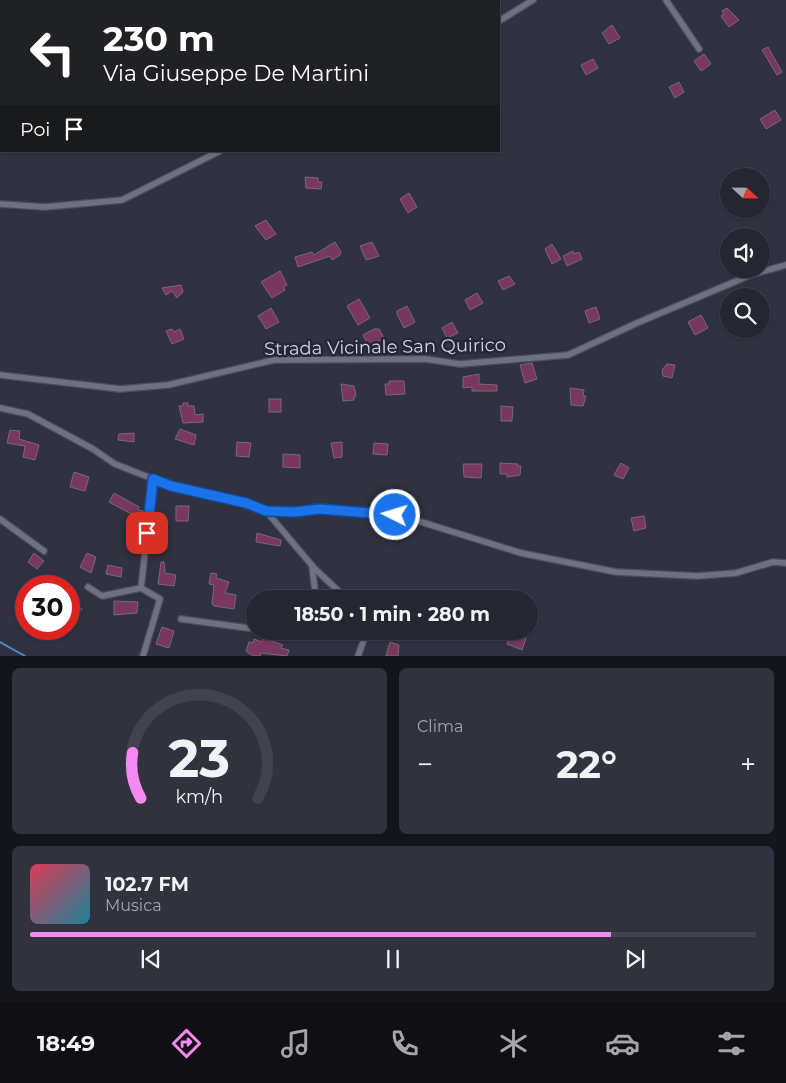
<!DOCTYPE html>
<html lang="it">
<head>
<meta charset="utf-8">
<style>
  body { margin:0; font-family:Montserrat,sans-serif; background:#31323d; color:#f1f3f6; height:100vh; display:flex; flex-direction:column; font-size:19px; white-space:nowrap }
  * { box-sizing:border-box; margin:0 }
  p { font-size:16px; color:#a3a5ab }
  .icon { flex:none; width:28px; height:28px; fill:none; stroke:currentColor; stroke-width:2; stroke-linecap:round; stroke-linejoin:round }
  .map { position:relative; height:656px; overflow:hidden }
  .sheet { display:flex; flex-direction:column; gap:12px; padding:12px; background:#14151b; flex:1 }
  .sheet>* { flex:none }
  .banner { position:absolute; left:0px; top:0px; width:500px; height:152px; box-shadow:0 1px 4px #0004,0 0 0 1px #42434d; background:#202124; color:#fff; overflow:hidden }
  .needle { width:32px; rotate:112deg }
  .tools { position:absolute; left:720px; top:168px; display:grid; gap:10px }
  .tools a { display:grid; place-items:center; width:50px; height:50px; border-radius:50%; background:#252631; box-shadow:0 1px 4px #0004,0 0 0 1px #42434d; font-size:25px }
  .speed { position:absolute; left:15px; top:575px; display:flex; gap:10px; font-size:25px; font-weight:700; text-align:center }
  .speed>* { display:grid; place-content:center; width:65px; height:65px; border-radius:50%; background:#252631; box-shadow:0 1px 4px #0004,0 0 0 1px #42434d; line-height:1 }
  .speed .limit { border:8px solid #d22; background:#fff; color:#111 }
  .pin { position:absolute; display:grid; place-items:center; width:42px; height:42px; color:#fff; margin:-21px; border-radius:10px; box-shadow:0 2px 8px #0006 }
  .me { position:absolute; width:55px; margin:-28px; rotate:275deg; stroke-linejoin:round; filter:drop-shadow(0 0 4px #0008) }
  .turn { display:flex; align-items:center; gap:18px; height:105px; padding:0 20px; font-size:22px }
  .turn .icon { width:65px; height:65px; stroke-width:2.5 }
  .turn b { display:block; font-size:35px; line-height:42px }
  .then { display:flex; align-items:center; height:48px; padding:0 20px; background:#0003; gap:10px; font-size:19px }
  .big { font-size:38px; font-weight:700; line-height:1.1 }
  .sheet .tile { flex:1; display:flex; flex-direction:column; justify-content:center; gap:8px; min-width:0; padding:0 18px; border-radius:8px; background:#31323d }
  .sheet .dial { align-items:center; gap:0 }
  .dial svg { height:130px; overflow:visible; fill:none; stroke:#42434d; stroke-width:7; stroke-linecap:round; text-anchor:middle }
  .dial text { fill:#f1f3f6; stroke:none }
  .song { display:flex; align-items:center; gap:15px }
  .cover { width:60px; height:60px; border-radius:8px; background:linear-gradient(135deg,hsl(350 70% 55%),hsl(190 70% 35%)) }
  .played { height:5px; border-radius:2px; background:linear-gradient(90deg,#f489f1 80%,#42434d 80%) }
  .keys { display:flex; justify-content:space-around; direction:ltr }
  .heat { display:flex; justify-content:space-between; align-items:center; font-size:28px; direction:ltr }
  .sheet .tiles { flex:1; display:grid; gap:12px; grid-template-columns:1fr 1fr }
  .tile:last-child { grid-column:span 2 }
  .trip { position:absolute; left:246px; top:590px; width:292px; height:50px; border-radius:25px; background:#252631; box-shadow:0 1px 4px #0004,0 0 0 1px #42434d; font-weight:700; line-height:50px; text-align:center }
  .tab-bar { display:flex; height:80px; justify-content:space-around; align-items:center; background:#0f0f14; color:#a3a5ab }
  .tab-bar .icon { width:35px; height:35px }
  .tab-bar .selected { color:#f489f1 }
  .tab-bar b { font-size:22px; color:#f1f3f6 }
  .map>svg:first-child { display:block }
</style>
</head>
<body>
<div class="map">
<svg width="786" height="656" viewBox="0 0 786 656">
  <rect width="100%" height="100%" fill="#313241"/>
  <g fill="none" stroke-linecap="round" stroke-linejoin="round">
    <polyline stroke="#4b89be" stroke-width="2" points="0,642 25,656"/>
  </g>
  <g fill="#78375e" stroke="#7a6871">
    <polygon points="727,8 739,20 729,27 721,16 724,14 722,11"/>
    <polygon points="612,25 620,38 609,44 602,33"/>
    <polygon points="768,47 782,72 777,75 762,50"/>
    <polygon points="704,54 711,64 701,71 694,61"/>
    <polygon points="593,59 598,68 586,75 581,65"/>
    <polygon points="679,82 684,92 675,98 669,87"/>
    <polygon points="775,110 781,120 766,129 760,119"/>
    <polygon points="305,177 318,178 318,182 322,182 321,189 306,188"/>
    <polygon points="409,193 417,207 408,213 400,199"/>
    <polygon points="266,220 276,234 266,240 255,226"/>
    <polygon points="335,242 341,252 340,255 332,260 330,256 298,267 295,257 312,252 314,255"/>
    <polygon points="372,242 379,256 366,260 360,246"/>
    <polygon points="552,244 561,259 552,264 545,249"/>
    <polygon points="573,251 574,254 579,252 582,259 567,266 563,256"/>
    <polygon points="280,271 287,285 283,287 285,290 272,298 261,282"/>
    <polygon points="509,276 515,284 503,290 498,281"/>
    <polygon points="181,285 183,292 177,298 172,291 166,295 162,288"/>
    <polygon points="477,293 483,303 470,310 465,300"/>
    <polygon points="359,299 370,318 358,325 347,306"/>
    <polygon points="407,306 415,322 404,328 397,314 397,311"/>
    <polygon points="596,307 600,319 589,323 585,311"/>
    <polygon points="271,308 279,322 266,329 258,316"/>
    <polygon points="701,315 708,328 695,335 688,322"/>
    <polygon points="452,322 458,333 447,338 442,328"/>
    <polygon points="172,329 174,332 180,329 184,339 172,344 166,331"/>
    <polygon points="374,329 379,329 384,338 369,346 363,335"/>
    <polygon points="532,363 537,379 525,383 520,365"/>
    <polygon points="667,364 675,365 672,378 663,376 662,370"/>
    <polygon points="479,374 479,384 497,385 497,391 472,391 472,387 463,388 463,377"/>
    <polygon points="389,381 404,381 405,394 386,395 385,384 389,384"/>
    <polygon points="341,384 354,386 356,396 354,397 354,400 343,401"/>
    <polygon points="570,388 584,390 583,396 586,396 583,406 571,405"/>
    <rect x="269" y="399" width="12" height="13"/>
    <polygon points="183,403 188,403 188,406 194,406 195,415 203,414 203,422 183,423 179,406 183,406"/>
    <polygon points="501,406 513,407 512,421 501,421"/>
    <polygon points="180,429 196,435 194,445 175,439"/>
    <polygon points="10,430 20,431 19,439 39,445 35,460 23,457 25,446 7,443"/>
    <polygon points="134,433 134,442 118,440 119,434"/>
    <polygon points="237,442 251,443 249,457 236,456"/>
    <polygon points="342,442 342,457 334,458 331,443"/>
    <polygon points="374,443 388,444 387,455 373,454"/>
    <polygon points="283,454 300,455 300,468 283,467"/>
    <polygon points="500,463 518,464 517,466 521,466 520,475 507,477 507,474 500,474"/>
    <polygon points="621,463 629,468 623,479 614,475"/>
    <polygon points="463,464 482,464 481,478 464,477"/>
    <polygon points="74,472 89,477 85,491 70,487"/>
    <polygon points="114,493 139,507 138,510 144,511 143,525 135,521 137,517 109,502"/>
    <polygon points="176,506 189,506 188,521 176,521"/>
    <polygon points="644,516 646,528 634,531 631,518"/>
    <polygon points="257,533 281,540 280,546 256,542"/>
    <polygon points="34,553 44,561 37,569 28,562"/>
    <polygon points="87,553 96,557 91,573 80,567"/>
    <polygon points="161,562 164,562 165,573 176,575 174,586 158,584"/>
    <polygon points="108,565 122,568 121,577 106,574"/>
    <polygon points="211,573 217,574 216,578 229,582 225,593 236,595 234,609 214,606 212,604 214,585 209,584"/>
    <polygon points="69,598 82,609 74,619 69,614"/>
    <polygon points="114,601 138,602 137,613 114,615"/>
    <polygon points="162,627 174,631 169,648 156,644"/>
    <polygon points="510,633 526,638 522,650 507,644"/>
    <polygon points="263,638 283,645 281,648 289,650 287,656 261,653 260,656 253,656 246,651 249,642 253,643 254,639 262,642"/>
    <polygon points="390,642 399,645 398,656 386,656"/>
  </g>
  <g fill="none" stroke-linecap="round" stroke-linejoin="round">
    <defs>
      <g id="minor">
        <polyline points="666,0 699,49"/>
        <polyline points="499,21 533,0"/>
        <polyline points="0,204 45,207 122,200 220,151"/>
        <polyline points="0,375 120,389 168,385 274,360 425,359 460,364 568,355 637,323 753,274 786,265"/>
        <polyline points="0,408 28,414 93,449 115,464 171,486 245,503 266,511 294,512 320,509 402,516 521,553 616,572 698,576 736,573 773,562 786,563"/>
        <polyline points="266,511 315,569 347,599"/>
        <polyline points="0,519 44,551"/>
        <polyline points="312,566 316,599"/>
        <polyline points="88,587 102,596 141,588"/>
        <polyline points="181,619 255,629"/>
        <polyline points="273,631 305,635 306,631"/>
        <polyline points="143,656 160,599 141,588 153,479"/>
        <polyline points="358,656 367,631"/>
      </g>
    </defs>
    <use href="#minor" stroke="#4d4d5a" stroke-width="8"/>
    <use href="#minor" stroke="#6f7182" stroke-width="5.5"/>
    <defs>
      <g id="rail">
        <polyline points="187,1 189,0"/>
        <polyline points="0,131 1,130"/>
      </g>
    </defs>
    <use href="#rail" stroke="#80818e" stroke-width="4"/>
    <use href="#rail" stroke="#272837" stroke-width="2" stroke-dasharray="5.5" stroke-linecap="butt"/>
  </g>
  <g fill="none" stroke-linecap="round" stroke-linejoin="round">
    <defs>
      <polyline id="route" points="147,533 153,479 171,486 246,503 266,511 294,512 320,509 395,515"/>
    </defs>
    <use href="#route" stroke="#114b97" stroke-width="12"/>
    <use href="#route" stroke="#1a73e8" stroke-width="9"/>
  </g>
  <g text-anchor="middle" dominant-baseline="central" stroke-width="5" stroke-linejoin="round" paint-order="stroke">
    <g font-size="18" fill="#d3d4de" stroke="#272837">
      <text transform="translate(385 347) rotate(-1)">Strada Vicinale San Quirico</text>
    </g>
  </g>
</svg>
<div class="tools">
<a><svg class="needle" viewBox="-14 -14 28 28"><path d="M0-13l5 13h-10z" fill="#e53935"/><path d="M0 13l5-13h-10z" fill="#a3a5ab"/></svg></a>
<a><svg class="icon" aria-label="sound" viewBox="0 0 24 24"><path d="M4 9h4l5-4v14l-5-4H4zM17 9q2 3 0 6"/></svg></a>
<a><svg class="icon" aria-label="search" viewBox="0 0 24 24"><circle cx="10" cy="10" r="6"/><path d="M15 15l6 6"/></svg></a>
</div>
<div class="speed"><div class="limit">30</div></div>
<div class="pin" style="left:147px;top:533px;background:#d93025"><svg class="icon" aria-label="arrive" viewBox="0 0 24 24"><path d="M6 21V4h12l-3 4 3 4H6"/></svg></div>
<svg class="me" style="left:395px;top:515px" viewBox="-20 -20 40 40"><circle r="17" fill="#1a73e8" stroke="#fff" stroke-width="3"/><path d="M0-11L8 9 0 5-8 9z" fill="#fff"/></svg>
<div class="trip">18:50 · 1 min · 280 m</div>
<div class="banner">
<div class="turn"><svg class="icon" aria-label="left" viewBox="0 0 24 24"><path d="M17 20v-9H6M10 6l-5 5 5 5"/></svg><div><b>230 m</b>Via Giuseppe De Martini</div></div>
<div class="then">Poi<svg class="icon" aria-label="arrive" viewBox="0 0 24 24"><path d="M6 21V4h12l-3 4 3 4H6"/></svg></div>
</div>
</div>
<section class="sheet">
<div class="tiles">
<div class="tile dial"><svg viewBox="0 0 100 80">
<path d="M14 69A42 42 0 1 1 86 69"/>
<path d="M14 69A42 42 0 0 1 9 41" stroke="#f489f1"/>
<text x="50" y="56" font-size="32" font-weight="700">23</text>
<text x="50" y="72" font-size="11">km/h</text>
</svg></div>
<div class="tile"><p>Clima</p>
<div class="heat"><a>−</a><b class="big">22°</b><a>+</a></div>
</div>
<div class="tile">
<div class="song"><i class="cover"></i><div><b>102.7 FM</b><p>Musica</p></div></div>
<div class="played"></div>
<div class="keys"><svg class="icon" aria-label="previous" viewBox="0 0 24 24"><path d="M18 5L8 12l10 7zM5 5v14"/></svg><svg class="icon" aria-label="pause" viewBox="0 0 24 24"><path d="M8 5v14M16 5v14"/></svg><svg class="icon" aria-label="next" viewBox="0 0 24 24"><path d="M6 5l10 7-10 7zM19 5v14"/></svg></div>
</div>
</div>
</section>
<nav class="tab-bar">
<b>18:49</b>
<svg class="icon selected" aria-label="directions" viewBox="0 0 24 24"><path d="M12 3l9 9-9 9-9-9zM9 14v-3h6M13 9l2 2-2 2"/></svg>
<svg class="icon" aria-label="music" viewBox="0 0 24 24"><path d="M9 18V5l10-2v13"/><circle cx="6" cy="18" r="3"/><circle cx="16" cy="16" r="3"/></svg>
<svg class="icon" aria-label="phone" viewBox="0 0 24 24"><path d="M5 4h4l2 5-3 2q2 4 5 5l2-3 5 2v4C11 20 4 13 5 4z"/></svg>
<svg class="icon" aria-label="climate" viewBox="0 0 24 24"><path d="M12 3v18M4 7l16 10M4 17L20 7"/></svg>
<svg class="icon" aria-label="car" viewBox="0 0 24 24"><path d="M5 17H2v-5l4-1 3-4h7l3 4 3 1v5h-3M9 17h6M6 11h13"/><circle cx="7" cy="17" r="2"/><circle cx="17" cy="17" r="2"/></svg>
<svg class="icon" aria-label="filters" viewBox="0 0 24 24"><path d="M4 7h16M4 17h16"/><circle cx="9" cy="7" r="2"/><circle cx="15" cy="17" r="2"/></svg>
</nav>
</body>
</html>
